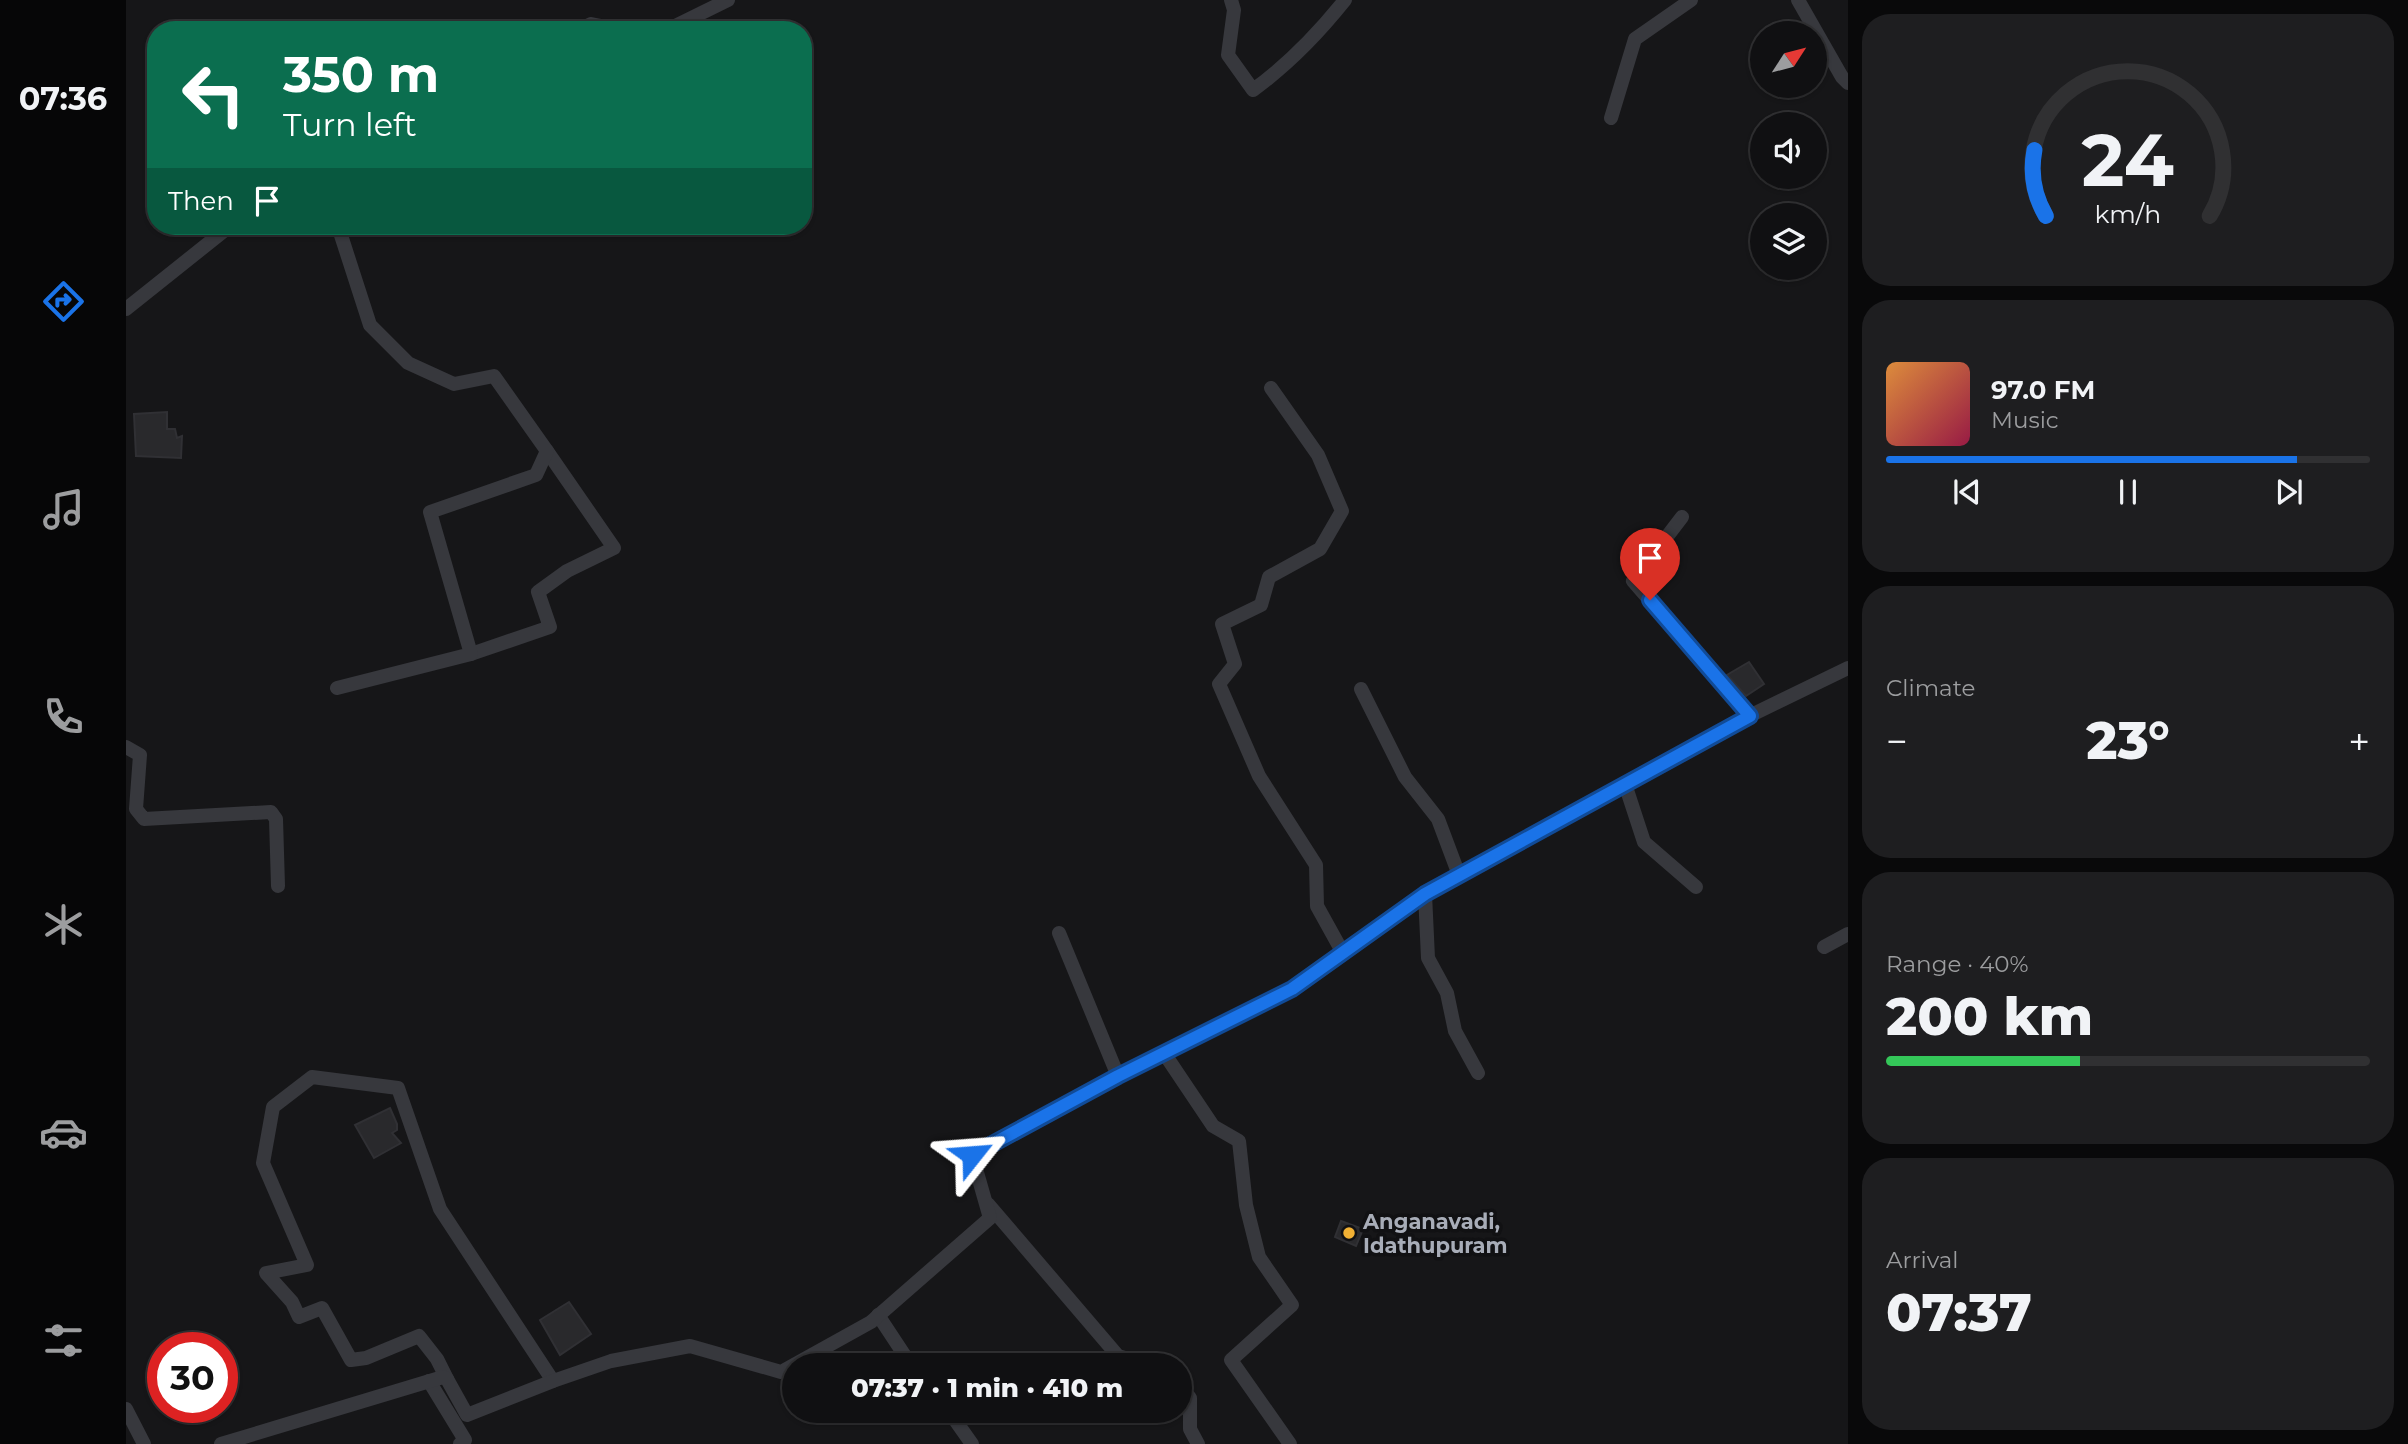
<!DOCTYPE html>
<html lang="en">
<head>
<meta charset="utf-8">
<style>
  body { margin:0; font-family:Montserrat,sans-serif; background:#1e1e20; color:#f1f3f6; height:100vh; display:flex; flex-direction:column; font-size:26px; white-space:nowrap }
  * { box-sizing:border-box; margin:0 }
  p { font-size:23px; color:#9c9d9f }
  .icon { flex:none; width:38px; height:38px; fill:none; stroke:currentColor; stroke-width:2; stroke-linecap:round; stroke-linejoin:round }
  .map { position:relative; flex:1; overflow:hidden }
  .panel { display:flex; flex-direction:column; gap:14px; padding:14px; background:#09090a; width:560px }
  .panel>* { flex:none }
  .banner { position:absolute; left:21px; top:21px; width:665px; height:214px; border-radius:28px; box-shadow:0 2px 5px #0004,0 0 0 2px #303032; background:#0b6e4f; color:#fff; overflow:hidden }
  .needle { width:46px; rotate:54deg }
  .buttons { position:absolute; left:1624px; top:21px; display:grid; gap:14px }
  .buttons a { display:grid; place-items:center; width:77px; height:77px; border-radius:50%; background:#101012; box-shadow:0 2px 5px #0004,0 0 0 2px #303032; font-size:35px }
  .speed { position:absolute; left:21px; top:1332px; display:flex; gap:14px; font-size:35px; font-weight:700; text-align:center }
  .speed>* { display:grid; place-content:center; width:91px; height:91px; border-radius:50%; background:#101012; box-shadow:0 2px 5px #0004,0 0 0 2px #303032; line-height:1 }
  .speed .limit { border:10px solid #d22; background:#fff; color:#111 }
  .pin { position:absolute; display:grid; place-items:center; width:60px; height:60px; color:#fff; margin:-72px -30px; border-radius:50% 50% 50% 0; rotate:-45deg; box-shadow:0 0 7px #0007 }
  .pin .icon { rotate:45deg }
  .me { position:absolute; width:77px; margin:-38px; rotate:62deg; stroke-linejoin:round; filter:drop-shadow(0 0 5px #0008) }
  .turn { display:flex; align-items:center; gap:24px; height:147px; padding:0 21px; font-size:32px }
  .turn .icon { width:91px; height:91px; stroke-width:2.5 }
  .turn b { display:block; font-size:49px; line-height:60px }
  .then { display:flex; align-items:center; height:66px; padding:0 21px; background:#0003; gap:14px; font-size:26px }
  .big { font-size:52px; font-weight:800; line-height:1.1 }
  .panel .card { flex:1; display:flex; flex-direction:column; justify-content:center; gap:10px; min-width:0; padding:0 24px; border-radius:28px; background:#1e1e20 }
  .panel .dial { align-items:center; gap:0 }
  .dial svg { height:182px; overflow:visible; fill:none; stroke:#303032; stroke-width:7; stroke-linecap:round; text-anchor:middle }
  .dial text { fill:#f1f3f6; stroke:none }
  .song { display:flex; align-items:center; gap:21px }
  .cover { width:84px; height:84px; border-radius:10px; background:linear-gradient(135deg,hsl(30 70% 55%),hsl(340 70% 35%)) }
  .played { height:7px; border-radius:4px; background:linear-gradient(90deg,#1a73e8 85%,#303032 85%) }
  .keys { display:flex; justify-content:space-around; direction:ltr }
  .heat { display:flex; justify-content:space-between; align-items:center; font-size:38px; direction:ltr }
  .charge { height:10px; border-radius:5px; background:linear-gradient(90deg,#34c759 40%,#303032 0) }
  .trip { position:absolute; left:656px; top:1353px; width:410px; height:70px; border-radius:35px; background:#101012; box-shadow:0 2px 5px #0004,0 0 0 2px #303032; font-weight:800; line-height:70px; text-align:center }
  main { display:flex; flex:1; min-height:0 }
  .tabs { display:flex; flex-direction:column; width:126px; justify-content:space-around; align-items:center; background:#060607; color:#9c9d9f }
  .tabs .icon { width:49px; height:49px }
  .tabs .selected { color:#1a73e8 }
  .tabs b { font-size:32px; color:#f1f3f6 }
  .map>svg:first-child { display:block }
</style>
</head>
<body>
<main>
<nav class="tabs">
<b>07:36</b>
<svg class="icon selected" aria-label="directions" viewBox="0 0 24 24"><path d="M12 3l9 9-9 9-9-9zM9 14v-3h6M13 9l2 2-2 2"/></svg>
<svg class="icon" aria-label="music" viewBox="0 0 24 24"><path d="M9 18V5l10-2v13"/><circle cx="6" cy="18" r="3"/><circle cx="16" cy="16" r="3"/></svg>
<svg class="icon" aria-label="phone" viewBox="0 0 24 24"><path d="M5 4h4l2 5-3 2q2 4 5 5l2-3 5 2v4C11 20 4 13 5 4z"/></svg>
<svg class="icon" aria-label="climate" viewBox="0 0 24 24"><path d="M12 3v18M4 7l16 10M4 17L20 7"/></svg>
<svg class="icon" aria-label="car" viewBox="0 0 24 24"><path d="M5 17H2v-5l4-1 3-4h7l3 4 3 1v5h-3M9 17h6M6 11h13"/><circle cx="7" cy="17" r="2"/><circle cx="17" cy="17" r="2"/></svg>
<svg class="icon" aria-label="filters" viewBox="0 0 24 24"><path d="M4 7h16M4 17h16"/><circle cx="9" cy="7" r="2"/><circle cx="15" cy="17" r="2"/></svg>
</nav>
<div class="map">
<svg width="1722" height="1444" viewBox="0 0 1722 1444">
  <rect width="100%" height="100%" fill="#161618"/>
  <g fill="#29292c" stroke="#303034" stroke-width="2">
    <polygon points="41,412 41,429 49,429 51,438 56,436 55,458 10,456 8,414"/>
    <polygon points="1623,662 1638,684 1620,696 1601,675"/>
    <polygon points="264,1108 271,1124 271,1130 266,1133 275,1143 248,1158 229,1125"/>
    <polygon points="1215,1221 1237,1229 1230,1246 1209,1237"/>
    <polygon points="443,1302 465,1334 434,1355 414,1320"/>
  </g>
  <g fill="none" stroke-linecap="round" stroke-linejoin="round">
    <g stroke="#37383d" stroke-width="14">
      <path d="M1105 0 1108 10 1102 55 1127 90C1163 64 1191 35 1219 0"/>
      <polyline points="1672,0 1716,77 1722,83"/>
      <polyline points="453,30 465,24 496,30"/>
      <polyline points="541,30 602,0"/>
      <polyline points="1485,118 1509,39 1565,0"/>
      <polyline points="0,309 104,226"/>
      <polyline points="1145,388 1192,455 1216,511 1194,549 1143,577 1135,605 1096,624 1109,664 1093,684 1133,776 1190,865 1191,906 1217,953"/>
      <polyline points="1556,517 1507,581 1624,716"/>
      <polyline points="345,654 424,627 412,592 441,571 488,548 421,451"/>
      <polyline points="211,688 345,654 304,512 410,475 421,451 368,376 328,384 282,363 244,325 212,226"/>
      <polyline points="1235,689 1279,777 1312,819 1333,875"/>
      <polyline points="0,747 14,755 10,809 18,819 145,812 150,819 152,886"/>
      <polyline points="1499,784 1518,842 1570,887"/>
      <polyline points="1299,894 1302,958 1321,993 1329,1031 1352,1073"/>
      <polyline points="933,933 992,1076"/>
      <polyline points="1698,947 1722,934"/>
      <polyline points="1038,1053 1087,1126 1113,1141 1120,1205 1133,1257 1166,1305 1105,1360 1164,1444"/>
      <polyline points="862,1204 992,1356 1022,1365"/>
      <polyline points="752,1315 785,1365"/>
      <polyline points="321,1379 311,1359 293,1336 240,1358 225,1360 196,1308 173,1317 166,1302 140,1273 181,1265 137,1163 147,1107 186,1077 272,1088 314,1209 427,1381"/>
      <polyline points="303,1381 339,1440 334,1444"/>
      <polyline points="1054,1385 1064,1398 1064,1429 1072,1444"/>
      <polyline points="0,1409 18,1444"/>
      <polyline points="822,1410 846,1444"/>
      <polyline points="95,1444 317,1377 321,1379 341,1415 427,1381 485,1361 564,1346 655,1372 745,1322 864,1218 846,1155 992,1076 1166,989 1299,894 1611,722 1722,668"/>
    </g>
  </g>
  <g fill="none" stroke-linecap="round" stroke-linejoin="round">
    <defs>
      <polyline id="route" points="846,1155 992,1076 1166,989 1299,894 1624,716 1524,600"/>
    </defs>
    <use href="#route" stroke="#114b97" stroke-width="18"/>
    <use href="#route" stroke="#1a73e8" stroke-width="12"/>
  </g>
  <circle fill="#f2b134" stroke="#111113" stroke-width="2.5" cx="1223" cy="1233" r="7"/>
  <g text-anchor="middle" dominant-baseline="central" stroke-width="7" stroke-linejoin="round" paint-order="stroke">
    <g font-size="21" font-weight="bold" fill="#a8adb8" stroke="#111113" text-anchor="start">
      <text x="1237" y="1221">Anganavadi,<tspan x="1237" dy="24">Idathupuram</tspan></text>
    </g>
  </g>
</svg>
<div class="buttons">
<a><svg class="needle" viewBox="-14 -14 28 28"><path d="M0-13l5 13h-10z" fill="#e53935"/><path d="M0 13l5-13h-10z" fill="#9c9d9f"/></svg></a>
<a><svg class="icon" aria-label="sound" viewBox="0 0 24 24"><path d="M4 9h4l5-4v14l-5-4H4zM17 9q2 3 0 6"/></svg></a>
<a><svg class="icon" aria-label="layers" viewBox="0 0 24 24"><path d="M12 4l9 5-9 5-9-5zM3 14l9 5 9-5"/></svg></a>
</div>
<div class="speed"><div class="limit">30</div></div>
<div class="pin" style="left:1524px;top:600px;background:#d93025"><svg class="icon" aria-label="arrive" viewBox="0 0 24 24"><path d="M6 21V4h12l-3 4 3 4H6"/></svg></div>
<svg class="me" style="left:846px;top:1155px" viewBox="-20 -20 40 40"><path d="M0-17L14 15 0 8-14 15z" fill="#1a73e8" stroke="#fff" stroke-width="4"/></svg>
<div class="trip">07:37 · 1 min · 410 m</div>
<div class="banner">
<div class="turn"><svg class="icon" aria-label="left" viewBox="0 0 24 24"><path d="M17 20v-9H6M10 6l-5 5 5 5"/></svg><div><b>350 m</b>Turn left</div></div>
<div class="then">Then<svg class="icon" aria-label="arrive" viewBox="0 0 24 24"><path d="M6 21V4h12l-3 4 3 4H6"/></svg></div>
</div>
</div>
<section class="panel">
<div class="card dial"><svg viewBox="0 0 100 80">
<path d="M14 69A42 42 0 1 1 86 69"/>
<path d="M14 69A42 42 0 0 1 9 40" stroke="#1a73e8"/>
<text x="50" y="56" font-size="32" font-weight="700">24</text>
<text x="50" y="72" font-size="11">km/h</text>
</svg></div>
<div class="card">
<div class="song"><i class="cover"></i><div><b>97.0 FM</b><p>Music</p></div></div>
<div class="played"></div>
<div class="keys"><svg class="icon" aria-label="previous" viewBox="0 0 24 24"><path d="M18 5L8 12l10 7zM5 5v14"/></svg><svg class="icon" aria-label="pause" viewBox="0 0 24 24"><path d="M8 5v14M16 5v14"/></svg><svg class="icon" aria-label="next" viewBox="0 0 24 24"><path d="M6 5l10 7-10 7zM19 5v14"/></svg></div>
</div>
<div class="card"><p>Climate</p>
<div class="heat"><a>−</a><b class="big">23°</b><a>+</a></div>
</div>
<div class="card"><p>Range · 40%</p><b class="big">200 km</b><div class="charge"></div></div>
<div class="card"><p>Arrival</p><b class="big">07:37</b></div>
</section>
</main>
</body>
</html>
